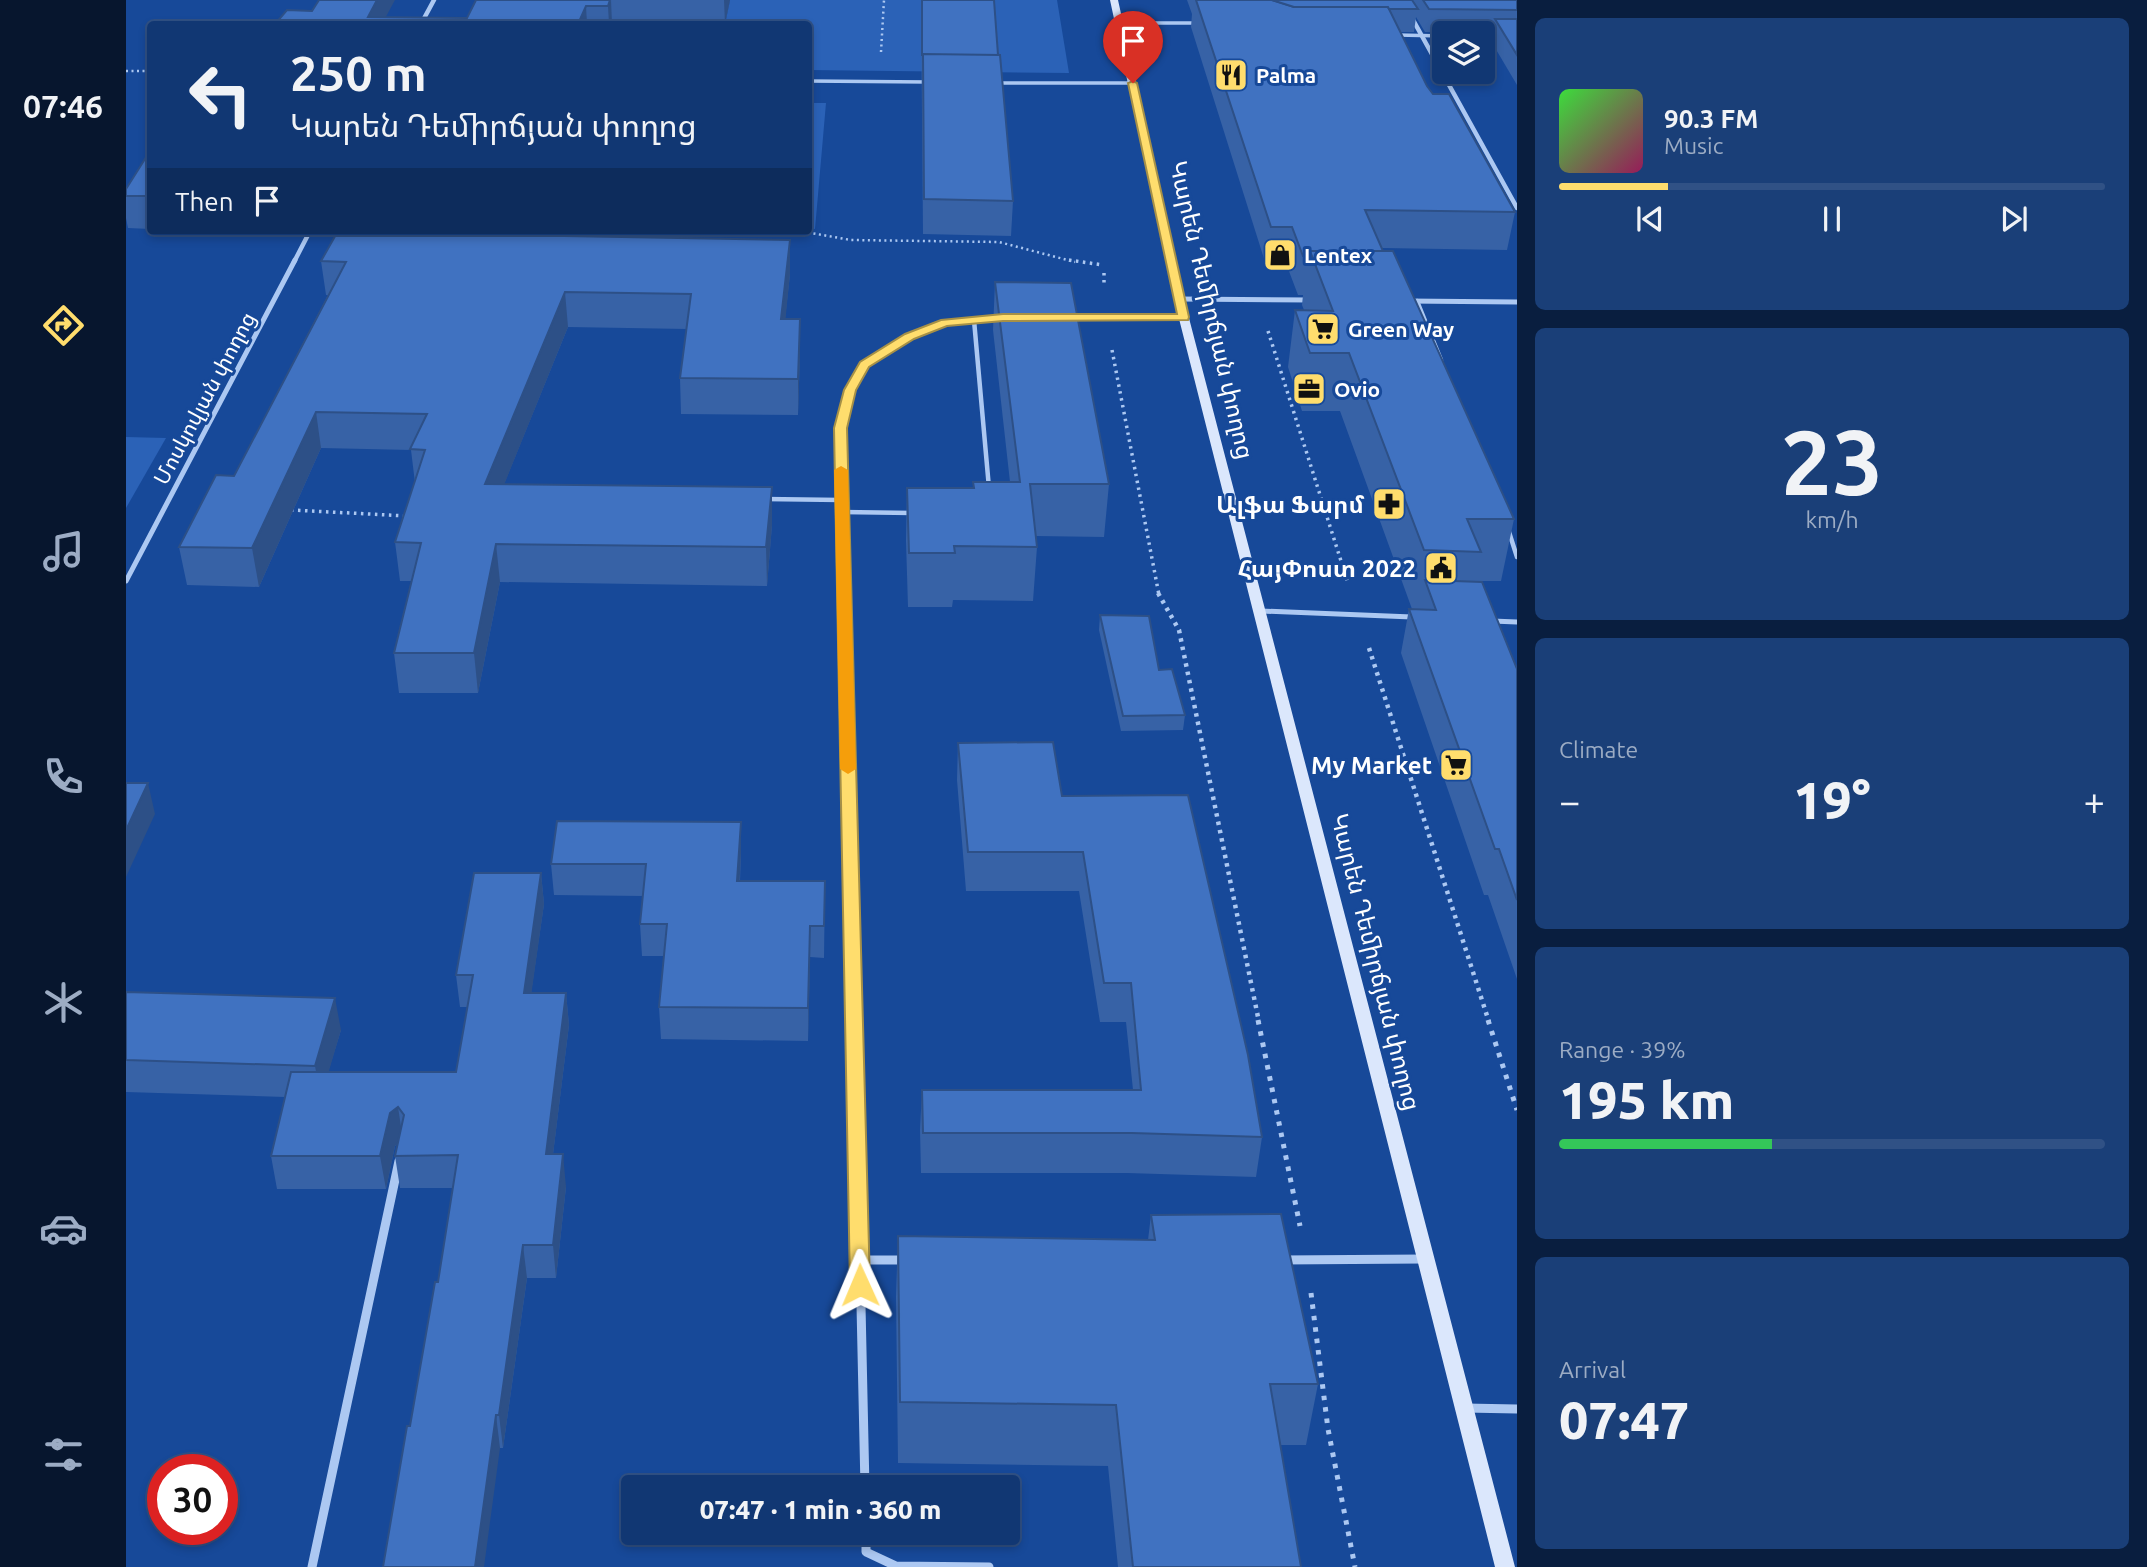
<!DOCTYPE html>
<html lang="en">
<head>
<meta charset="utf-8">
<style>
  body { margin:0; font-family:Ubuntu,"Noto Sans Armenian",sans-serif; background:#1a3f78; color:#f1f3f6; height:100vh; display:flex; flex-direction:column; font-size:26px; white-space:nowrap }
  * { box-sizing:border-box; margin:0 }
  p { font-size:23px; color:#9cacc4 }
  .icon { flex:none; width:38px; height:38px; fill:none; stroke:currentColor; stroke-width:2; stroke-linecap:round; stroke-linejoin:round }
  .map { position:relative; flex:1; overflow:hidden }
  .drawer { display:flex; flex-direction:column; gap:18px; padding:18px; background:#091e3f; width:630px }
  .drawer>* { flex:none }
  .hud { position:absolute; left:21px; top:21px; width:665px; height:214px; border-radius:7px; box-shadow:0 4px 10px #0003,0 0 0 2px #305185; background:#113773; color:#f1f3f6; overflow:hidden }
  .fabs { position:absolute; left:1306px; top:21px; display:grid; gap:14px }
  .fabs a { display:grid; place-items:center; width:63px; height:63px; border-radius:7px; background:#113773; box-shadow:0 4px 10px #0003,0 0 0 2px #305185; font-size:35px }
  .speed { position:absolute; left:21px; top:1454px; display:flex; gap:14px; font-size:35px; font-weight:700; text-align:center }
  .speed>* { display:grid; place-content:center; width:91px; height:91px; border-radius:50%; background:#113773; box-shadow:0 4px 10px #0003,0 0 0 2px #305185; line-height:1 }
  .speed .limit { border:10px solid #d22; background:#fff; color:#111 }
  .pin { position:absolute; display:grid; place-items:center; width:60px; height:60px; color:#fff; margin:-72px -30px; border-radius:50% 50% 50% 0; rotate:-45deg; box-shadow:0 0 7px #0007 }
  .pin .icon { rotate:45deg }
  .me { position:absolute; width:77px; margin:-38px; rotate:359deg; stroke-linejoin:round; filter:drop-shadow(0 0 5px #0008) }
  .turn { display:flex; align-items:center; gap:24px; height:147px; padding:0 28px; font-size:32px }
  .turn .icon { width:91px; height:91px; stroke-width:2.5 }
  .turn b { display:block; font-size:49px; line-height:60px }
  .then { display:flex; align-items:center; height:66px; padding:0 28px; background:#0003; gap:14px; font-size:26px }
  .big { font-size:52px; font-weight:800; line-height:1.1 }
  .drawer .tile { flex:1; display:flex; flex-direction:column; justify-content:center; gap:10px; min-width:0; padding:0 24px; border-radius:10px; background:#1a3f78 }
  .drawer .dial { align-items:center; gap:0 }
  .dial b { font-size:91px; line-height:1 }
  .song { display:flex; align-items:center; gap:21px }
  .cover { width:84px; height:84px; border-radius:10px; background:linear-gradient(135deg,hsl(120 70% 55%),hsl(330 70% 35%)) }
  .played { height:7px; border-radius:4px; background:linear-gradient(90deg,#ffdd6d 20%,#305185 20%) }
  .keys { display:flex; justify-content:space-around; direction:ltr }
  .heat { display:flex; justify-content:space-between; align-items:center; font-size:38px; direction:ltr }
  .charge { height:10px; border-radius:5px; background:linear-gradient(90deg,#34c759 39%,#305185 0) }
  .trip { position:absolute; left:495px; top:1475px; width:399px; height:70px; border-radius:7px; background:#113773; box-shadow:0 4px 10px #0003,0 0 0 2px #305185; font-weight:800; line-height:70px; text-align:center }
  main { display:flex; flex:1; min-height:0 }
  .dock { display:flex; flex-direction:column; width:126px; justify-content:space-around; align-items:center; background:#07162e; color:#9cacc4 }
  .dock .icon { width:49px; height:49px }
  .dock .selected { color:#ffdd6d }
  .dock b { font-size:32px; color:#f1f3f6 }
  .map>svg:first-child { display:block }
</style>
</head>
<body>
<main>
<nav class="dock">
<b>07:46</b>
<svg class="icon selected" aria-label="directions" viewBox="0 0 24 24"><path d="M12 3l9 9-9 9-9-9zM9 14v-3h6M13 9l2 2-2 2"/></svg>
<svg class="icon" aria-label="music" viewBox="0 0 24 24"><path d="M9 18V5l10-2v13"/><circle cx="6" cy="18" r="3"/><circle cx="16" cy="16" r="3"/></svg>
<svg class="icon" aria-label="phone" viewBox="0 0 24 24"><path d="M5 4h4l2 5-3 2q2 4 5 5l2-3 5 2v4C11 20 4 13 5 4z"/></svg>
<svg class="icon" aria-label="climate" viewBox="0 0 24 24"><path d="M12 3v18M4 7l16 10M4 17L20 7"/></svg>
<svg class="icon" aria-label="car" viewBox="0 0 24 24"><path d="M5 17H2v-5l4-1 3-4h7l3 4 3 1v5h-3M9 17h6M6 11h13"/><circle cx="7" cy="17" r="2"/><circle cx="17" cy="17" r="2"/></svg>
<svg class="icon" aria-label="filters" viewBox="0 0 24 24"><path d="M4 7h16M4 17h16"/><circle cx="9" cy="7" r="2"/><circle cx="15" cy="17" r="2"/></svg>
</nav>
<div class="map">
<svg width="1391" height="1567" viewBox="0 0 1391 1567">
  <rect width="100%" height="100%" fill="#174999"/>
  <g fill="#2b62b7">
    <polygon points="604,0 931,0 943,73 683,70 682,24 599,24"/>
    <polygon points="683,103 700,103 689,229 683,228"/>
    <polygon points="0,437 40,438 0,508"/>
  </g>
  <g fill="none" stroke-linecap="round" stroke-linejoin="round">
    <g stroke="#acc8f2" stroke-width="2.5" stroke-dasharray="2 3.5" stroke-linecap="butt">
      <polyline points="755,52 758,0"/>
      <polyline points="0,71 24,71"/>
      <polyline points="517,231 685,233 725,240 873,242 949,262"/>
    </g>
    <g stroke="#acc8f2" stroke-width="3.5" stroke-dasharray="2.5 4.5" stroke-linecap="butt">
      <polyline points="943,260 977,265"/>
      <polyline points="978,273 978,286"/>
      <polyline points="1142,331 1222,583"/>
      <polyline points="986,350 1033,595"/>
      <polyline points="165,510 282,516"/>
    </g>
    <g stroke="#acc8f2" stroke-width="4.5" stroke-dasharray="3.5 5" stroke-linecap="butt">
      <polyline points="1032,593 1053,630 1133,1022"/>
      <polyline points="1243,648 1363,1022"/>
    </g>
    <g stroke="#acc8f2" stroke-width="5" stroke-dasharray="4.5 7" stroke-linecap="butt">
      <polyline points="1132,1020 1174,1226"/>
      <polyline points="1362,1020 1391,1110"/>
      <polyline points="1185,1293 1202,1429 1229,1567"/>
    </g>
    <g stroke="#acc8f2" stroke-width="3.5">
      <polyline points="994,23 1071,23"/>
      <polyline points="1271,35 1318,36"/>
      <polyline points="1356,37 1371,37"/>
      <polyline points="682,81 802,82"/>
      <polyline points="871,83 1007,83"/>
    </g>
    <g stroke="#acc8f2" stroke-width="4.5">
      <polyline points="1291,301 1315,360"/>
      <polyline points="848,320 863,488"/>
      <polyline points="638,499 715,500"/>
      <polyline points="716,512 786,513"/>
      <polyline points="1383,532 1391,557"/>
    </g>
    <g stroke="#acc8f2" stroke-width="5">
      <polyline points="1135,611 1286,617"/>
      <polyline points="1366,621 1391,622"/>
    </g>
    <g stroke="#acc8f2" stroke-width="4.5">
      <polyline points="1276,0 1391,208"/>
      <polyline points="295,24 308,0"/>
      <polyline points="168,262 184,231"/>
    </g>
    <g stroke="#acc8f2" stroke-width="5">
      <polyline points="1053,299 1185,300"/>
      <polyline points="1281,301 1391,302"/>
      <polyline points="943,318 1058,317"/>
      <polyline points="0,581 169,260"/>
      <polyline points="719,595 715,428 724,390 738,364 784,337 819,322 875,318"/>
    </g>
    <polyline stroke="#acc8f2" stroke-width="7" points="719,593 729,1022"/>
    <g stroke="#acc8f2" stroke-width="9">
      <polyline points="729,1020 734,1260 779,1260"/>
      <polyline points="734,1260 739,1488"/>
      <polyline points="1155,1260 1297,1259"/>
      <polyline points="1339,1408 1391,1409"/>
      <polyline points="740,1533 740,1552 770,1566 863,1567"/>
      <polyline points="186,1567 273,1161"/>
    </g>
    <polygon fill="#dbe7fc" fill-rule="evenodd" points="984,0 992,0 1058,299 1389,1567 1369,1567 1048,299"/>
  </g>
  <g fill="#3762a6">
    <polygon points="350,0 604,0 599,24 149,24 260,17 341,18"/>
    <polygon points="795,0 868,0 887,201 885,236 797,234"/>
    <polygon points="1061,0 1391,0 1391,85 1365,41 1366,32 1299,32 1290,17 1288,32 1274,32 1301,86 1389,212 1381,250 1256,248 1388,519 1375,581 1349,581 1349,582 1391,669 1391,979 1362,895 1358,895 1275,653 1283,609 1286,609 1214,411 1176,411 1162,367 1169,310 1178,310 1176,305 1177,295 1172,295 1161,266 1140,265 1065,27 1066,14"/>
    <polygon points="24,151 24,229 2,228 0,218 0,189"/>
    <polygon points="399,236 664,274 659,319 674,354 672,415 555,414 554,378 561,329 442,327 378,484 646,525 641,586 374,582 352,693 273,693 268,653 286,581 274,581 269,542 289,483 285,450 195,448 133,587 61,585 53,547 108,476 202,295 200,295 195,261"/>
    <polygon points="869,282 983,484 978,537 910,536 911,547 907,601 827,600 826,607 782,607 780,541 781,488 847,488 847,482 884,482 867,330"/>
    <polygon points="974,615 1033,670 1059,715 1057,730 995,731 973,630"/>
    <polygon points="832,743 936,796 1136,1137 1130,1177 1001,1173 795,1173 794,1130 796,1090 1007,1090 1000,1022 974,1022 953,891 840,891 831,780"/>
    <polygon points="615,853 614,881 699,881 698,958 684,957 682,1041 535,1039 533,1007 538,956 516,956 514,924 517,896 428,895 425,864"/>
    <polygon points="415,873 418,904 405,993 440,993 443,1025 427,1154 440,1187 430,1278 401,1278 377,1448 374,1448 284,1426 312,1282 327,1188 274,1188 269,1156 272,1144 269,1146 260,1189 151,1189 145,1156 159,1097 0,1092 0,992 215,1030 202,1072 330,1072 341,1007 334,1007 330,975"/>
    <polygon points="1025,1215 1192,1384 1180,1445 1154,1445 1175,1567 992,1567 982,1466 772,1463 770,1297 772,1236 1022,1240"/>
  </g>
  <g fill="#2d5087">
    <polygon points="251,0 269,0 256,24 242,17"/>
    <polygon points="485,0 486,24 483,24 482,6"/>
    <polygon points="598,0 604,0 599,24"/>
    <polygon points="460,6 461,24 452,24"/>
    <polygon points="385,231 401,231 386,269 383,235"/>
    <polygon points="664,240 664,274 656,354 655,319"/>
    <polygon points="439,292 442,327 363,522 359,484"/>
    <polygon points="674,319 674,354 672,415 672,379"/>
    <polygon points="190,412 195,448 133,587 126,548"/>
    <polygon points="646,487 646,525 641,586 640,547"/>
    <polygon points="370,544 374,582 352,693 348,653"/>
    <polygon points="22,783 29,814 0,877 0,830"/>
    <polygon points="615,822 615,853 612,912 611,881"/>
    <polygon points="415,873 418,904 401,1025 398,993"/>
    <polygon points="684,926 684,957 682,1041 682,1008"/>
    <polygon points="440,993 443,1025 423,1187 420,1154"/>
    <polygon points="209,998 215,1030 195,1098 189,1066"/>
    <polygon points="272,1107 277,1140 269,1146 260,1189 254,1156 264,1113"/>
    <polygon points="437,1154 440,1187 430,1278 427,1245"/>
    <polygon points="397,1245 401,1278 377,1448 373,1415"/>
    <polygon points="370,1415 374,1448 358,1567 349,1567"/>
  </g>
  <g fill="#4072c1" stroke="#2d5087" stroke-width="2">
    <polygon points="193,0 251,0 242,17 341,18 350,0 484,0 482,6 460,6 452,24 149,24 161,10 186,11"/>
    <polygon points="796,0 868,0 872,55 796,55"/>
    <polygon points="1070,0 1146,0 1168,7 1262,7 1301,86 1307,94 1323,94 1389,212 1239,210 1257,251 1184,251 1183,256 1177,256 1166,227 1145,227"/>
    <polygon points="1146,0 1286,0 1292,9 1263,9 1262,7 1168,7"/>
    <polygon points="1297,0 1391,0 1391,10 1303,9"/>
    <polygon points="1369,19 1391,19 1391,55"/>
    <polygon points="797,54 874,55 887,201 798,199"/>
    <polygon points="24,151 24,196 0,196 0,189"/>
    <polygon points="212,231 385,231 383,235 664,240 655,319 674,319 672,379 554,378 565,294 439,292 359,484 646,487 640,547 370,544 348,653 268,653 295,543 269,542 299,450 284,449 301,414 190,412 126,548 53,547 90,475 108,476 220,262 195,261"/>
    <polygon points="1184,251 1267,251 1388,519 1341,519 1355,552 1298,550 1223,353 1184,353 1169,310 1207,311"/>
    <polygon points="869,282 945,283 983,484 904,484 911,547 828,546 829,553 783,553 781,488 848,488 847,482 894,482"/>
    <polygon points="1299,580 1356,582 1391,669 1391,900 1373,849 1369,849 1283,609 1310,610"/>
    <polygon points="974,615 1023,616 1033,670 1046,669 1059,715 997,716"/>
    <polygon points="927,742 936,796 1062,795 1122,1055 1136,1137 1006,1133 797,1133 796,1090 1015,1090 1005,983 978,983 957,852 842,852 832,743"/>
    <polygon points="0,783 22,783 0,830"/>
    <polygon points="431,821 615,822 611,881 699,881 698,926 684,926 682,1008 533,1007 541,924 514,924 520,864 425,864"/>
    <polygon points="348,873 415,873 398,993 440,993 420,1154 437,1154 427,1245 397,1245 373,1415 370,1415 349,1567 257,1567 281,1426 284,1426 309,1282 312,1282 332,1155 269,1156 278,1115 272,1107 264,1113 254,1156 145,1156 165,1072 330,1072 347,975 330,975"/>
    <polygon points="0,992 209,998 189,1066 0,1060"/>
    <polygon points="1155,1214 1192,1384 1144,1384 1175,1567 1007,1567 990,1405 774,1402 772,1236 1029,1240 1025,1215"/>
  </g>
  <polygon fill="#ffdd6d" stroke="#a69047" stroke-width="2" points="1007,81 1011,83 1063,317 1062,320 877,321 821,326 788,339 743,367 730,390 721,428 744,1285 741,1291 734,1293 727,1291 724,1285 708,428 718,390 734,362 779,334 815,320 877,314 1051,314 1002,83"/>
  <polygon fill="#f59e0b" points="715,466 722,470 730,769 722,774 714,769 708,470"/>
  <defs>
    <symbol id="restaurant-square" viewBox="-11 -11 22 22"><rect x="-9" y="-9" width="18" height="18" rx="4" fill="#ffdd6d" stroke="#174999"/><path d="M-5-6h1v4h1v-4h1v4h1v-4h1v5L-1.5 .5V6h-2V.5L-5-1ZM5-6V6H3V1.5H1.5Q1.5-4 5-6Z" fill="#111"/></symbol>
    <symbol id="shop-square" viewBox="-11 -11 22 22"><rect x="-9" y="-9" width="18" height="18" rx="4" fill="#ffdd6d" stroke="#174999"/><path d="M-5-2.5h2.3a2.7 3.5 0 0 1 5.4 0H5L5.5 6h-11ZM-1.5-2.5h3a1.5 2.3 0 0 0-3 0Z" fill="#111"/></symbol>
    <symbol id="supermarket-square" viewBox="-11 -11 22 22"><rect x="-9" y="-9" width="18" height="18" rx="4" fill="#ffdd6d" stroke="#174999"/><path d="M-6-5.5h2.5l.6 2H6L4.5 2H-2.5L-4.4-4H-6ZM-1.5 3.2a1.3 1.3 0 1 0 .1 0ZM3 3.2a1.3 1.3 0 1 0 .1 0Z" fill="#111"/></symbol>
    <symbol id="office-square" viewBox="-11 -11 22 22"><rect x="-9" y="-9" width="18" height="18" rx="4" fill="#ffdd6d" stroke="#174999"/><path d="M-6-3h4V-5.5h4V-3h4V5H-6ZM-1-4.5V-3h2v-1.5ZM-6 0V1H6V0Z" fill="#111"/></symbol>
    <symbol id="pharmacy-square" viewBox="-11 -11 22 22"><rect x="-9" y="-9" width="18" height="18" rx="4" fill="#ffdd6d" stroke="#174999"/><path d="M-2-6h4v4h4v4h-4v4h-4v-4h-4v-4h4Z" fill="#111"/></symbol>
    <symbol id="civic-square" viewBox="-11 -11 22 22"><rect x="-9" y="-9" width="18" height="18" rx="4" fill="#ffdd6d" stroke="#174999"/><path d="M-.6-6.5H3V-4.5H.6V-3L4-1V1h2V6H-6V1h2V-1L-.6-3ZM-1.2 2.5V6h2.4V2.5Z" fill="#111"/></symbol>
  </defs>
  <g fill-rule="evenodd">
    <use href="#restaurant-square" x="1086" y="56" width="38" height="38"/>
    <use href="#shop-square" x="1135" y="236" width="38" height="38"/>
    <use href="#supermarket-square" x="1178" y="310" width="38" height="38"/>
    <use href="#office-square" x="1164" y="370" width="38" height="38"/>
    <use href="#pharmacy-square" x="1244" y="485" width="38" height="38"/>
    <use href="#civic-square" x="1296" y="549" width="38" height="38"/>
    <use href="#supermarket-square" x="1311" y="746" width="38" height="38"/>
  </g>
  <g text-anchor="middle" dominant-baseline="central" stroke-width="6" stroke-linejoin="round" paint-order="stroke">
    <g font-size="21" font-weight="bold" fill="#fff" stroke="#174999" text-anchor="start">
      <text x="1130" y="75">Palma</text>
      <text x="1178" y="255">Lentex</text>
      <text x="1222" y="329">Green Way</text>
      <text x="1208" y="389">Ovio</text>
    </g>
    <g font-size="21" fill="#fff" stroke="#174999">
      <text transform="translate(78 398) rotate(-62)">Մոսկովյան փողոց</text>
    </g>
    <g font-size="24" fill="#fff" stroke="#174999">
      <text transform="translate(1086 310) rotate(77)">Կարեն Դեմիրճյան փողոց</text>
      <text transform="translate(1250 962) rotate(76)">Կարեն Դեմիրճյան փողոց</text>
    </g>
    <g font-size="24" font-weight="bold" fill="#fff" stroke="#174999" text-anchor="end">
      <text x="1238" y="504">Ալֆա Ֆարմ</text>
      <text x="1290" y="568">ՀայՓոստ 2022</text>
      <text x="1306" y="765">My Market</text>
    </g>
  </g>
</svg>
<div class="fabs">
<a><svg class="icon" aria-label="layers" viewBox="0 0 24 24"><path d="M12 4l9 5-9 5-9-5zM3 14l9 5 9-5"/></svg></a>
</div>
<div class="speed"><div class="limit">30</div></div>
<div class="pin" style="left:1007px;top:83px;background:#d93025"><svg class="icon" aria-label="arrive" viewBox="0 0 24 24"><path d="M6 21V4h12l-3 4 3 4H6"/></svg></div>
<svg class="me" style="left:734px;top:1285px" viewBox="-20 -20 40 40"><path d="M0-17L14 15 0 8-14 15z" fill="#ffdd6d" stroke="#fff" stroke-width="4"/></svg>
<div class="trip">07:47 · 1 min · 360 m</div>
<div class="hud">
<div class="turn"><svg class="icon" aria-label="left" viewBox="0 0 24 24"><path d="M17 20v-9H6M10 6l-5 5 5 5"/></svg><div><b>250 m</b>Կարեն Դեմիրճյան փողոց</div></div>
<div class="then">Then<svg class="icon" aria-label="arrive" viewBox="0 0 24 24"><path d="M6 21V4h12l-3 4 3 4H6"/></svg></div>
</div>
</div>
<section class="drawer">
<div class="tile">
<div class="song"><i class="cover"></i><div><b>90.3 FM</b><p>Music</p></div></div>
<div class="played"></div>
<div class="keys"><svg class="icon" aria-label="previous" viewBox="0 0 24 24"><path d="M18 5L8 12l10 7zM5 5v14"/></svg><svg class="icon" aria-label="pause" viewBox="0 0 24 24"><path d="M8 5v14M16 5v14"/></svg><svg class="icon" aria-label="next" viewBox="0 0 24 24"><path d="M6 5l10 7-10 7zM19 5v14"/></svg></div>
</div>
<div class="tile dial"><b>23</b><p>km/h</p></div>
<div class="tile"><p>Climate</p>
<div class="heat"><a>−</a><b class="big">19°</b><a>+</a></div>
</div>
<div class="tile"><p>Range · 39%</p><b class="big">195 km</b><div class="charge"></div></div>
<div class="tile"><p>Arrival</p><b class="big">07:47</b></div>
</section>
</main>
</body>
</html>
